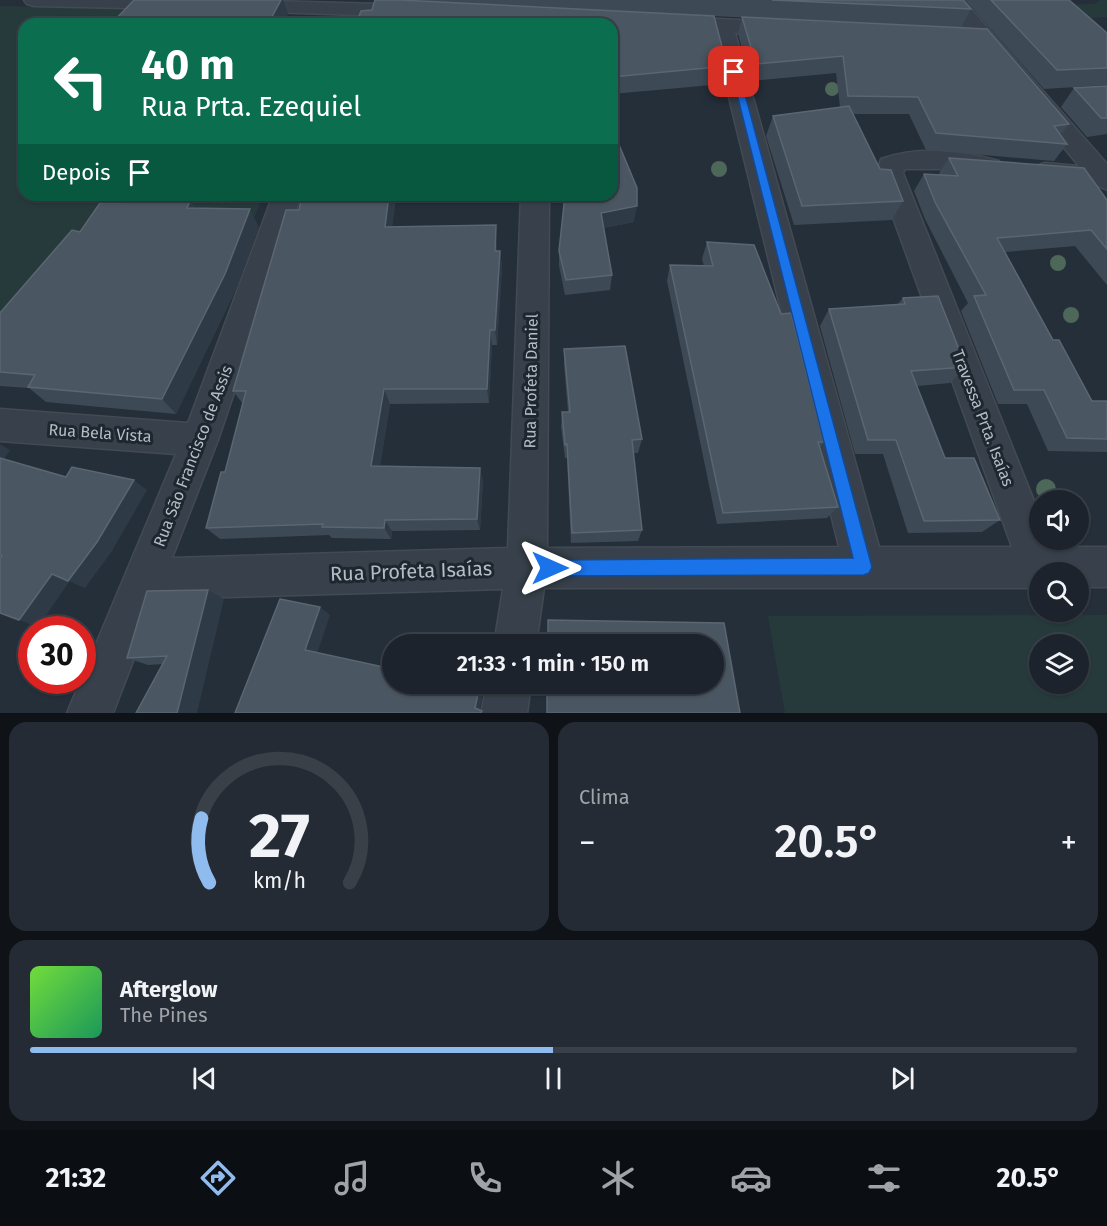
<!DOCTYPE html>
<html lang="pt">
<head>
<meta charset="utf-8">
<style>
  body { margin:0; font-family:"Fira Sans",sans-serif; background:#252b34; color:#f1f3f6; height:100vh; display:flex; flex-direction:column; font-size:22px; white-space:nowrap }
  * { box-sizing:border-box; margin:0 }
  p { font-size:20px; color:#a0a4a9 }
  .icon { flex:none; width:33px; height:33px; fill:none; stroke:currentColor; stroke-width:2; stroke-linecap:round; stroke-linejoin:round }
  .map { position:relative; height:713px; overflow:hidden }
  .sheet { display:flex; flex-direction:column; gap:9px; padding:9px; background:#0f1318; flex:1 }
  .sheet>* { flex:none }
  .top-card { position:absolute; left:18px; top:18px; width:600px; height:183px; border-radius:18px; box-shadow:0 2px 4px #0004,0 0 0 2px #3a4048; background:#0b6e4f; color:#fff; overflow:hidden }
  .buttons { position:absolute; left:1029px; top:490px; display:grid; gap:12px }
  .buttons a { display:grid; place-items:center; width:60px; height:60px; border-radius:50%; background:#1c232c; box-shadow:0 2px 4px #0004,0 0 0 2px #3a4048; font-size:30px }
  .speed { position:absolute; left:18px; top:616px; display:flex; gap:12px; font-size:30px; font-weight:700; text-align:center }
  .speed>* { display:grid; place-content:center; width:78px; height:78px; border-radius:50%; background:#1c232c; box-shadow:0 2px 4px #0004,0 0 0 2px #3a4048; line-height:1 }
  .speed .limit { border:9px solid #d22; background:#fff; color:#111 }
  .pin { position:absolute; display:grid; place-items:center; width:51px; height:51px; color:#fff; margin:-26px; border-radius:12px; box-shadow:0 3px 9px #0006 }
  .me { position:absolute; width:66px; margin:-33px; rotate:90deg; stroke-linejoin:round; filter:drop-shadow(0 0 4px #0008) }
  .turn { display:flex; align-items:center; gap:21px; height:126px; padding:0 24px; font-size:27px }
  .turn .icon { width:78px; height:78px; stroke-width:2.5 }
  .turn b { display:block; font-size:42px; line-height:51px }
  .then { display:flex; align-items:center; height:57px; padding:0 24px; background:#0003; gap:12px; font-size:22px }
  .big { font-size:45px; font-weight:600; line-height:1.1 }
  .sheet .widget { flex:1; display:flex; flex-direction:column; justify-content:center; gap:9px; min-width:0; padding:0 21px; border-radius:18px; background:#252b34 }
  .sheet .dial { align-items:center; gap:0 }
  .dial svg { height:156px; overflow:visible; fill:none; stroke:#3a4048; stroke-width:7; stroke-linecap:round; text-anchor:middle }
  .dial text { fill:#f1f3f6; stroke:none }
  .song { display:flex; align-items:center; gap:18px }
  .cover { width:72px; height:72px; border-radius:9px; background:linear-gradient(135deg,hsl(100 70% 55%),hsl(150 70% 35%)) }
  .played { height:6px; border-radius:3px; background:linear-gradient(90deg,#90bbef 50%,#3a4048 50%) }
  .keys { display:flex; justify-content:space-around; direction:ltr }
  .heat { display:flex; justify-content:space-between; align-items:center; font-size:33px; direction:ltr }
  .sheet .tiles { flex:1; display:grid; gap:9px; grid-template-columns:1fr 1fr }
  .widget:last-child { grid-column:span 2 }
  .trip { position:absolute; left:382px; top:634px; width:342px; height:60px; border-radius:30px; background:#1c232c; box-shadow:0 2px 4px #0004,0 0 0 2px #3a4048; font-weight:600; line-height:60px; text-align:center }
  .tabs { display:flex; height:96px; justify-content:space-around; align-items:center; background:#0b0e12; color:#a0a4a9 }
  .tabs .icon { width:42px; height:42px }
  .tabs .selected { color:#90bbef }
  .tabs b { font-size:27px; color:#f1f3f6 }
  .map>svg:first-child { display:block }
</style>
</head>
<body>
<div class="map">
<svg width="1107" height="713" viewBox="0 0 1107 713">
  <rect width="100%" height="100%" fill="#252f3a"/>
  <g fill="#273a3b" fill-rule="evenodd">
    <polygon points="1101,0 1107,0 1107,17 1064,19 1056,5 1095,4"/>
    <polygon points="0,6 195,10 189,24 24,24 24,195 264,195 253,220 0,356"/>
    <path d="M1107 615V713H785L768 616ZM1040 645H1078V684H1040Z"/>
  </g>
  <g fill="none" stroke-linecap="round" stroke-linejoin="round">
    <defs>
      <g id="minor">
        <polygon points="24,0 184,0 187,3 183,7 176,9 34,6 27,4"/>
        <polygon points="235,0 416,5 424,6 427,11 424,16 416,17 240,11 233,9 229,5"/>
        <polygon points="942,0 963,0 1107,164 1107,190 1096,185 1036,178 1032,172 1036,166 1045,163 1079,166"/>
        <path d="M671 17 785 22 793 24 796 29 793 34 785 36 735 33 879 547H1012L877 173 881 159C918 146 961 150 999 161L1003 167 999 173 990 176 939 169H905L903 173 1040 516V540H1049L1052 547H1107V587H1078V573H1040V588H544L536 645H494L503 589 157 599 113 713H67L176 454 0 441V409L188 423 273 195H301L218 440 172 558 508 548 521 195H549L547 548 839 547 713 32 663 29 660 24 663 19Z"/>
        <polygon points="487,684 531,684 527,713 481,713"/>
      </g>
    </defs>
    <use href="#minor" stroke="#424a53" stroke-width="3"/>
    <use href="#minor" fill="#38414b" fill-rule="evenodd"/>
  </g>
  <g fill="#4d6759">
    <circle cx="832" cy="89" r="7"/>
    <circle cx="719" cy="169" r="8"/>
    <circle cx="1058" cy="263" r="8"/>
    <circle cx="1071" cy="315" r="8"/>
    <circle cx="1046" cy="489" r="10"/>
  </g>
  <g fill="#3d4a56">
    <polygon points="375,0 963,0 971,9 961,28 714,16 727,66 723,84 612,94 612,24 372,10"/>
    <polygon points="965,0 1069,0 1107,33 1107,85 1044,89"/>
    <polygon points="742,17 1069,124 1060,135 1067,144 1054,161 926,150 909,114 853,114 880,169 903,201 892,220 794,225 766,136 773,116 840,107 836,73 751,81 738,34"/>
    <polygon points="1107,86 1107,134 1087,137 1061,107 1074,88"/>
    <polygon points="949,158 1107,200 1107,285 1075,246 1005,252 1053,340 1092,401 1107,401 1107,452 1048,451 1027,404 998,404 961,311 968,303 925,219 914,191 924,174 938,175"/>
    <polygon points="396,195 392,227 497,242 497,251 500,251 502,268 497,345 492,345 489,403 390,404 380,466 483,480 480,530 392,531 391,539 332,538 329,535 220,539 206,528 225,472 243,404 233,391 299,210"/>
    <polygon points="565,195 634,222 603,228 612,275 610,290 565,295 559,266 559,251"/>
    <polygon points="190,201 195,208 259,227 235,291 176,414 46,402 29,388 0,386 0,313 80,232"/>
    <polygon points="707,242 824,442 819,448 838,507 827,518 717,524 667,281 670,265 704,266 702,259"/>
    <polygon points="903,298 966,367 950,383 917,386 945,458 1000,520 982,532 908,533 883,454 855,454 820,326 829,309 898,304"/>
    <polygon points="564,349 642,439 638,453 633,453 642,530 638,541 571,543 567,458 565,458 561,427 562,412 568,412 564,364"/>
    <polygon points="224,599 163,664 148,665 127,658"/>
  </g>
  <g fill="#2e3a46">
    <polygon points="281,0 283,0 288,14 283,24 268,24"/>
    <polygon points="389,195 396,195 390,244 385,227"/>
    <polygon points="190,201 201,218 187,208"/>
    <polygon points="637,206 634,222 599,229 601,213"/>
    <polygon points="250,209 259,227 235,291 176,414 162,399"/>
    <polygon points="496,225 497,242 497,268 495,251"/>
    <polygon points="500,251 502,268 497,345 495,330"/>
    <polygon points="490,330 492,345 489,403 487,389"/>
    <polygon points="384,389 390,404 378,479 371,466"/>
    <polygon points="0,444 10,450 1,464 0,463"/>
    <polygon points="480,468 483,480 480,530 477,519"/>
    <polygon points="134,480 147,490 112,551 85,588 68,581"/>
    <polygon points="385,520 392,531 391,539 384,528"/>
    <polygon points="52,574 69,582 38,627 19,620"/>
    <polygon points="208,590 224,599 197,713 177,713"/>
    <polygon points="320,607 330,615 316,657 305,650"/>
    <polygon points="479,689 483,694 479,713 475,708"/>
  </g>
  <g fill="#4a5662" stroke="#5a6672" stroke-width="1.5">
    <polygon points="134,0 281,0 268,24 111,24"/>
    <polygon points="375,0 400,0 714,16 727,66 612,77 612,24 356,24 361,11 372,10"/>
    <polygon points="772,0 963,0 971,9"/>
    <polygon points="991,0 1069,0 1107,33 1107,68 1057,70"/>
    <polygon points="742,17 987,29 1069,124 1054,126 1067,144 936,133 918,97 848,96 843,56 756,64"/>
    <polygon points="1107,86 1107,118 1101,118 1074,88"/>
    <polygon points="849,106 880,169 891,170 903,201 802,206 773,116"/>
    <polygon points="617,140 637,188 637,206 601,213 612,275 566,280 559,251 565,195 612,195 612,141"/>
    <polygon points="949,158 1084,168 1107,200 1107,249 1091,230 997,238 1053,340 1059,340 1092,401 1107,401 1107,439 1067,438 1044,390 1014,390 974,296 986,295 935,202 924,174 958,176"/>
    <polygon points="302,195 389,195 385,227 496,225 495,251 500,251 495,330 490,330 487,389 384,389 371,466 480,468 477,519 385,520 384,528 322,527 323,524 206,528 221,472 225,472 246,391 233,391 286,210 299,210"/>
    <polygon points="190,201 187,208 250,209 225,274 162,399 28,387 35,375 0,372 0,313 72,230 80,232 100,203"/>
    <polygon points="707,242 754,245 781,314 791,313 824,442 818,442 838,507 723,513 670,265 713,266"/>
    <polygon points="938,296 966,367 911,371 945,458 974,458 1000,520 924,521 896,440 868,440 829,309 905,304 903,298"/>
    <polygon points="625,346 642,439 632,440 642,530 572,533 567,444 565,445 562,412 570,412 564,349"/>
    <polygon points="0,458 66,477 72,467 134,480 97,542 68,581 52,574 19,620 0,613 0,558 2,556 0,555"/>
    <polygon points="208,590 177,713 136,713 167,656 127,658 147,591"/>
    <polygon points="280,599 320,607 305,650 393,669 393,684 458,684 479,689 475,708 482,711 481,713 235,713"/>
    <polygon points="548,620 724,623 740,713 547,713 547,684 714,684 714,645 548,645"/>
  </g>
  <polygon fill="#1a73e8" stroke="#114b97" stroke-width="1.5" points="731,70 739,72 872,567 869,573 864,575 550,576 544,574 541,568 544,562 550,560 853,558"/>
  <g text-anchor="middle" dominant-baseline="central" stroke-width="6" stroke-linejoin="round" paint-order="stroke">
    <g font-size="16" fill="#b4bcc6" stroke="#1e262f">
      <text transform="translate(531 381) rotate(-89)">Rua Profeta Daniel</text>
      <text transform="translate(983 418) rotate(69)">Travessa Prta. Isaías</text>
      <text transform="translate(100 433) rotate(4)">Rua Bela Vista</text>
      <text transform="translate(193 456) rotate(-69)">Rua São Francisco de Assis</text>
    </g>
    <g font-size="20" fill="#b4bcc6" stroke="#1e262f">
      <text transform="translate(411 571) rotate(-2)">Rua Profeta Isaías</text>
    </g>
  </g>
</svg>
<div class="buttons">
<a><svg class="icon" aria-label="sound" viewBox="0 0 24 24"><path d="M4 9h4l5-4v14l-5-4H4zM17 9q2 3 0 6"/></svg></a>
<a><svg class="icon" aria-label="search" viewBox="0 0 24 24"><circle cx="10" cy="10" r="6"/><path d="M15 15l6 6"/></svg></a>
<a><svg class="icon" aria-label="layers" viewBox="0 0 24 24"><path d="M12 4l9 5-9 5-9-5zM3 14l9 5 9-5"/></svg></a>
</div>
<div class="speed"><div class="limit">30</div></div>
<div class="pin" style="left:734px;top:72px;background:#d93025"><svg class="icon" aria-label="arrive" viewBox="0 0 24 24"><path d="M6 21V4h12l-3 4 3 4H6"/></svg></div>
<svg class="me" style="left:550px;top:568px" viewBox="-20 -20 40 40"><path d="M0-17L14 15 0 8-14 15z" fill="#1a73e8" stroke="#fff" stroke-width="4"/></svg>
<div class="trip">21:33 · 1 min · 150 m</div>
<div class="top-card">
<div class="turn"><svg class="icon" aria-label="left" viewBox="0 0 24 24"><path d="M17 20v-9H6M10 6l-5 5 5 5"/></svg><div><b>40 m</b>Rua Prta. Ezequiel</div></div>
<div class="then">Depois<svg class="icon" aria-label="arrive" viewBox="0 0 24 24"><path d="M6 21V4h12l-3 4 3 4H6"/></svg></div>
</div>
</div>
<section class="sheet">
<div class="tiles">
<div class="widget dial"><svg viewBox="0 0 100 80">
<path d="M14 69A42 42 0 1 1 86 69"/>
<path d="M14 69A42 42 0 0 1 10 36" stroke="#90bbef"/>
<text x="50" y="56" font-size="32" font-weight="700">27</text>
<text x="50" y="72" font-size="11">km/h</text>
</svg></div>
<div class="widget"><p>Clima</p>
<div class="heat"><a>−</a><b class="big">20.5°</b><a>+</a></div>
</div>
<div class="widget">
<div class="song"><i class="cover"></i><div><b>Afterglow</b><p>The Pines</p></div></div>
<div class="played"></div>
<div class="keys"><svg class="icon" aria-label="previous" viewBox="0 0 24 24"><path d="M18 5L8 12l10 7zM5 5v14"/></svg><svg class="icon" aria-label="pause" viewBox="0 0 24 24"><path d="M8 5v14M16 5v14"/></svg><svg class="icon" aria-label="next" viewBox="0 0 24 24"><path d="M6 5l10 7-10 7zM19 5v14"/></svg></div>
</div>
</div>
</section>
<nav class="tabs">
<b>21:32</b>
<svg class="icon selected" aria-label="directions" viewBox="0 0 24 24"><path d="M12 3l9 9-9 9-9-9zM9 14v-3h6M13 9l2 2-2 2"/></svg>
<svg class="icon" aria-label="music" viewBox="0 0 24 24"><path d="M9 18V5l10-2v13"/><circle cx="6" cy="18" r="3"/><circle cx="16" cy="16" r="3"/></svg>
<svg class="icon" aria-label="phone" viewBox="0 0 24 24"><path d="M5 4h4l2 5-3 2q2 4 5 5l2-3 5 2v4C11 20 4 13 5 4z"/></svg>
<svg class="icon" aria-label="climate" viewBox="0 0 24 24"><path d="M12 3v18M4 7l16 10M4 17L20 7"/></svg>
<svg class="icon" aria-label="car" viewBox="0 0 24 24"><path d="M5 17H2v-5l4-1 3-4h7l3 4 3 1v5h-3M9 17h6M6 11h13"/><circle cx="7" cy="17" r="2"/><circle cx="17" cy="17" r="2"/></svg>
<svg class="icon" aria-label="filters" viewBox="0 0 24 24"><path d="M4 7h16M4 17h16"/><circle cx="9" cy="7" r="2"/><circle cx="15" cy="17" r="2"/></svg>
<b>20.5°</b>
</nav>
</body>
</html>
